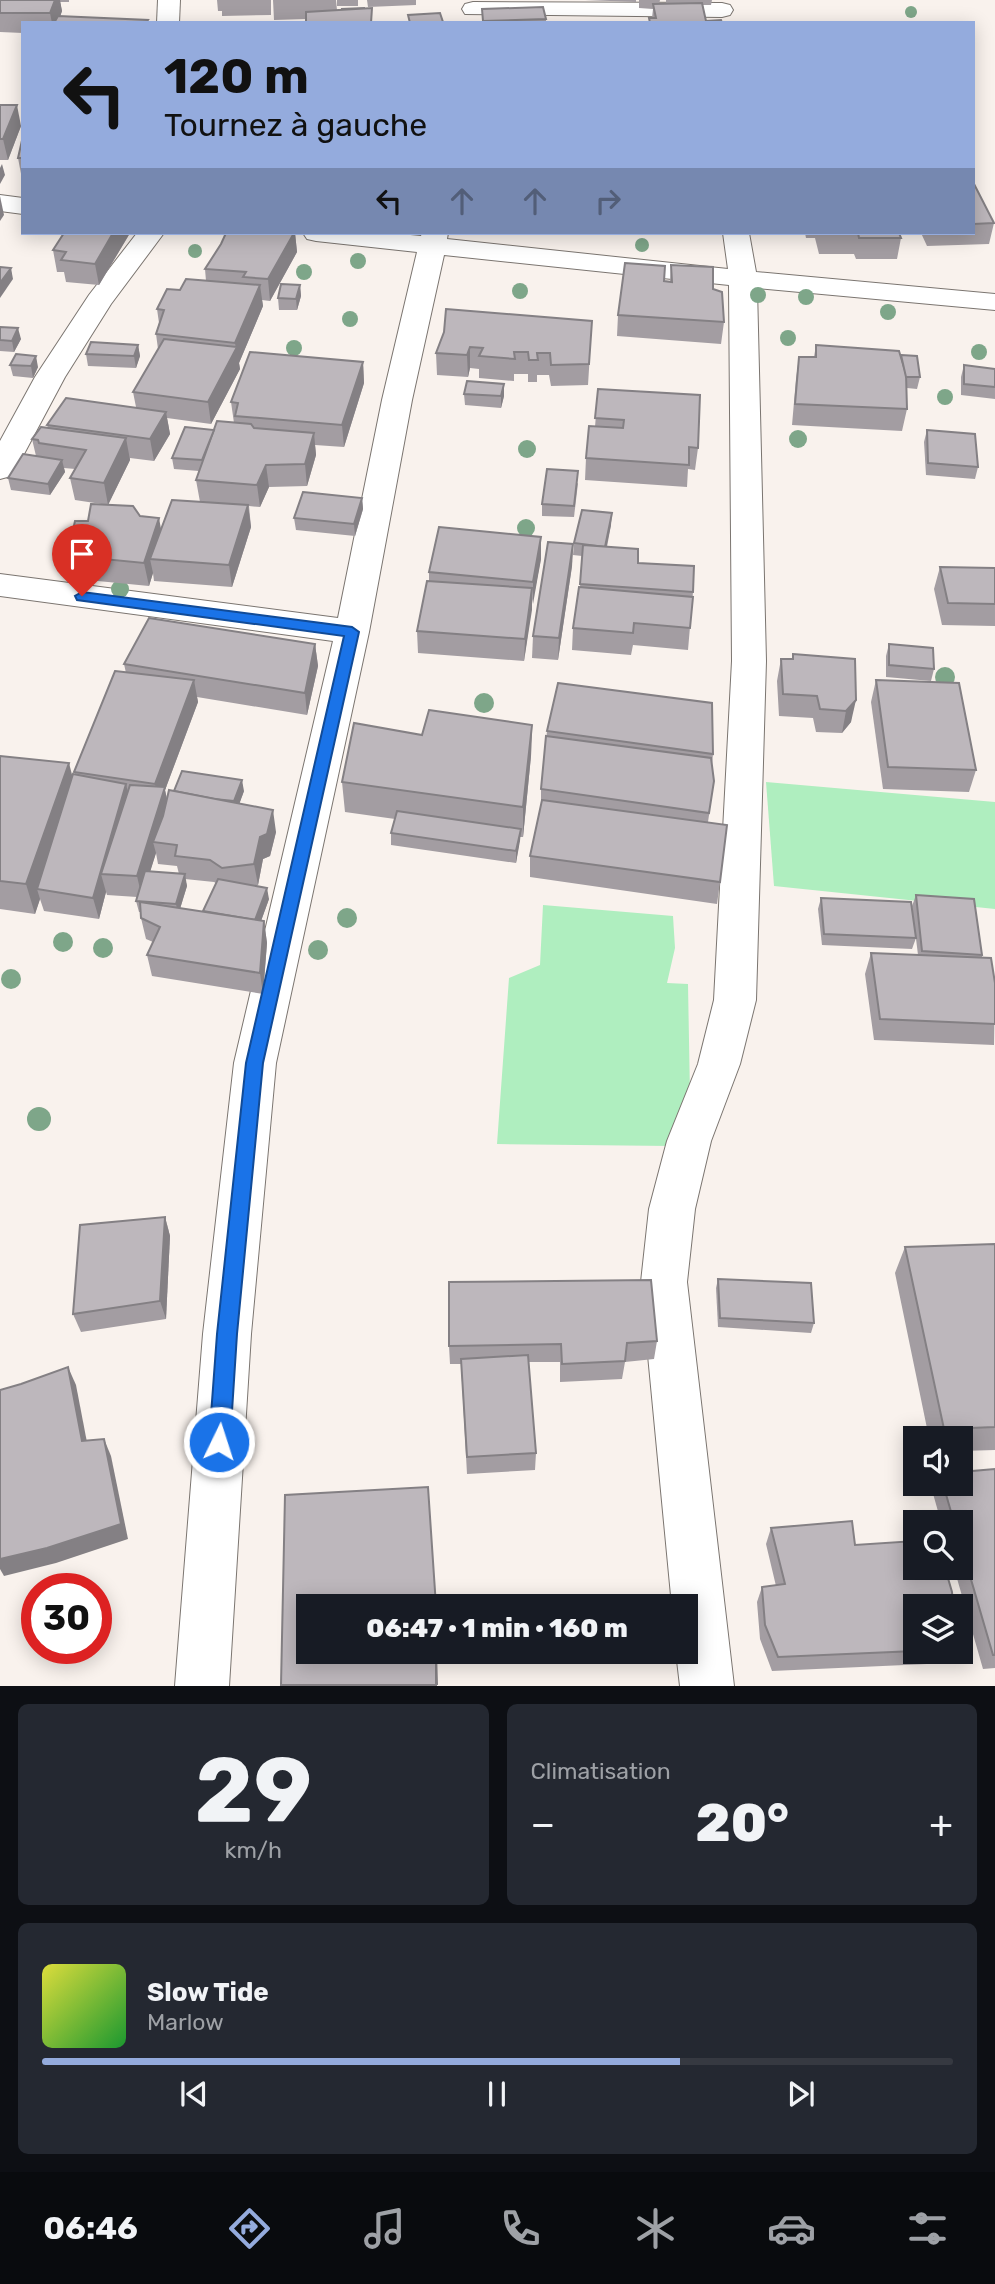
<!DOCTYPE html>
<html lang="fr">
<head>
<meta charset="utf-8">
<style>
  body { margin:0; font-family:Rubik,sans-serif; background:#242831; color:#f1f3f6; height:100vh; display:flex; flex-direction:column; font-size:26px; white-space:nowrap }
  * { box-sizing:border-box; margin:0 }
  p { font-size:23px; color:#9ea1a6 }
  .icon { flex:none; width:38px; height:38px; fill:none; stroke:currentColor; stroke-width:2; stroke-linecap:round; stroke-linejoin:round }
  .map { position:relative; height:1686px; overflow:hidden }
  .details { display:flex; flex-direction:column; gap:18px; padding:18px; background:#0d0f14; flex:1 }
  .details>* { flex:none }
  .top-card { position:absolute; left:21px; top:21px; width:954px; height:214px; border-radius:0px; box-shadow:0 4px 18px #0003; background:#94abdd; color:#111; overflow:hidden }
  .buttons { position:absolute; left:903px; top:1426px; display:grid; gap:14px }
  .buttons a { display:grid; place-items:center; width:70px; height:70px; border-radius:0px; background:#171b24; box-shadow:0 4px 18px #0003; font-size:35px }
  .speed { position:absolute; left:21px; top:1573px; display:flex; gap:14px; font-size:35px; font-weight:700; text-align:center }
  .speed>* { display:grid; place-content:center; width:91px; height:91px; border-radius:50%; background:#171b24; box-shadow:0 4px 18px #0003; line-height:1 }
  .speed .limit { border:10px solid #d22; background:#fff; color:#111 }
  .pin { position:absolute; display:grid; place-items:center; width:60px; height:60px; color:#fff; margin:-72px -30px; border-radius:50% 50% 50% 0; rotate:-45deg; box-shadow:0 0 7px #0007 }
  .pin .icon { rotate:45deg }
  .me { position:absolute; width:77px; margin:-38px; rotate:4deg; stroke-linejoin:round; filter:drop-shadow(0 0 5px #0008) }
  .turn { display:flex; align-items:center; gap:24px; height:147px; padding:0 28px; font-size:32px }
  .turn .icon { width:91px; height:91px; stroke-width:2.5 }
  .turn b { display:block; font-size:49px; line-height:60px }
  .lanes { display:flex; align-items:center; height:66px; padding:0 28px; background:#0003; justify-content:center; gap:35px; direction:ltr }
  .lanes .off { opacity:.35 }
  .big { font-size:52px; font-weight:800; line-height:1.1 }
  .details .tile { flex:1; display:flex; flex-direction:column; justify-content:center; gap:10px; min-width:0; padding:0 24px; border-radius:10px; background:#242831 }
  .details .dial { align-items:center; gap:0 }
  .dial b { font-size:91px; line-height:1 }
  .song { display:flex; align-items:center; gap:21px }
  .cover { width:84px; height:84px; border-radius:10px; background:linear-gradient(135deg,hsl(60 70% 55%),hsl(130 70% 35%)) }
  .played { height:7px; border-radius:4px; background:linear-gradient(90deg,#94abdd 70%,#363941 70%) }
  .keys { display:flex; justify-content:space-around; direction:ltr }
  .heat { display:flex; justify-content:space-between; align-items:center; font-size:38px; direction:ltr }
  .details .tiles { flex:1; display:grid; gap:18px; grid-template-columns:1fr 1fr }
  .tile:last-child { grid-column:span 2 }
  .trip { position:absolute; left:296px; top:1594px; width:402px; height:70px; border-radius:0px; background:#171b24; box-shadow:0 4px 18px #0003; font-weight:800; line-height:70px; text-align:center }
  .dock { display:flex; height:112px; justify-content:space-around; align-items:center; background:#090b0e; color:#9ea1a6 }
  .dock .icon { width:49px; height:49px }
  .dock .current { color:#94abdd }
  .dock b { font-size:32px; color:#f1f3f6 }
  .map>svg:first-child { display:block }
</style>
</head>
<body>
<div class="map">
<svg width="995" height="1686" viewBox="0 0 995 1686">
  <rect width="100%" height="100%" fill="#f9f2ed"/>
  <g fill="#afeebf">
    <polygon points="766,782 995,802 995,909 774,886"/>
    <polygon points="543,905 673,916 675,948 667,983 688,984 690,1096 671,1146 497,1144 509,978 540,965"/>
  </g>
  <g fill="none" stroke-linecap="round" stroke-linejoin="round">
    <defs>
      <g id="minor">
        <polygon points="158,0 180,0 179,23 157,23"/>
        <polygon points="473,2 722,3 730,5 733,10 730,15 722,17 465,14 462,9 465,4"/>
        <polygon points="0,195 23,198 23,214 0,211"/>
        <polygon points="137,233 164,233 111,304 65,377 16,469 11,476 0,479 0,441 35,377 89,295"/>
        <polygon points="303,233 389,233 421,236 422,233 448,233 447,239 728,269 723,233 749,233 756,272 995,294 995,310 757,288 766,661 756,1000 740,1064 711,1141 695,1209 687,1282 734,1686 680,1686 676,1652 686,1652 686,1606 672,1606 641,1282 649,1209 667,1141 698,1064 714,1000 732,661 729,285 444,255 412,400 369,632 276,1063 251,1334 229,1686 175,1686 203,1334 234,1063 333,641 0,596 0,574 338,618 382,400 417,252 316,241 307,239"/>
      </g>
    </defs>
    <use href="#minor" stroke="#7b7570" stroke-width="2"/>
    <use href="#minor" fill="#fff" fill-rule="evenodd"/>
  </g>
  <g fill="#7ea689">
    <circle cx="911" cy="12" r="6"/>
    <circle cx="642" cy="245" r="7"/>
    <circle cx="195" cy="251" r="7"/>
    <circle cx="358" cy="261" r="8"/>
    <circle cx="304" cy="272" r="8"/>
    <circle cx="520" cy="291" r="8"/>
    <circle cx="758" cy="295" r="8"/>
    <circle cx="806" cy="297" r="8"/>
    <circle cx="888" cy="312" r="8"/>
    <circle cx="350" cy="319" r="8"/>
    <circle cx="788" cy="338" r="8"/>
    <circle cx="294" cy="348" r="8"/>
    <circle cx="979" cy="352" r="8"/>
    <circle cx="945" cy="397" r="8"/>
    <circle cx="798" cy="439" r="9"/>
    <circle cx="527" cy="449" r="9"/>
    <circle cx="526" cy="528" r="9"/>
    <circle cx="120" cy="589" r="9"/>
    <circle cx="945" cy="677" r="10"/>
    <circle cx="484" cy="703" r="10"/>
    <circle cx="347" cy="918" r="10"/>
    <circle cx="63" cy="942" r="10"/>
    <circle cx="103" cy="948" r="10"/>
    <circle cx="318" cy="950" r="10"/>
    <circle cx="11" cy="979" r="10"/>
    <circle cx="39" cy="1119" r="12"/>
  </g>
  <g fill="#a39da2" fill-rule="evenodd">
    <polygon points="0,0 69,0 69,2 60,2 62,11 60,16 148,20 148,23 23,23 23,33 0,32"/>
    <polygon points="217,0 271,0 271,15 222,16 222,11 218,11"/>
    <polygon points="273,0 336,0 337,10 372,8 306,19 274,20"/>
    <rect x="337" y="0" width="21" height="6"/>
    <polygon points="367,0 416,0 416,5 368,7"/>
    <polygon points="585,0 636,0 636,2"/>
    <polygon points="639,0 660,0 659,4 666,4 666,0 712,0 711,5 703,5 706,21 722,23 649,23 649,18 652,18 653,9 639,8"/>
    <polygon points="482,9 546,19 546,23 482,23"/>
    <polygon points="0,105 21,126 8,160 0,160"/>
    <polygon points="23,136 23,179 22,179 18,158"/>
    <polygon points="973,182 994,223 989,244 927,246 921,233 973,233"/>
    <polygon points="130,233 99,285 66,282 64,272 57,272 53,250"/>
    <polygon points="226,233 295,233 297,252 270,301 262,300 263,306 239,363 240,369 211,424 167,418 170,434 154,461 130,458 130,460 108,505 75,500 70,478 75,469 64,468 65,472 50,495 11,490 8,478 36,456 32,439 48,428 47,425 136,407 133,392 158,349 156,334 159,323 157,309 180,290 206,281 205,269 221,244"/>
    <polygon points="805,233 899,233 901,238 897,259 856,259 854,254 819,254 815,238 806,238"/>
    <polygon points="671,265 713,289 724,322 721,344 617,336 618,315 664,281 670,282"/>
    <polygon points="300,285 301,296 297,310 279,310 278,298"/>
    <polygon points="592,321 588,385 551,386 549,375 537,375 537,382 528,382 528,374 514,374 514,381 479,378 479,369 470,368 468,377 437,375 436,353"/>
    <polygon points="0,327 21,339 14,352 0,351"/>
    <polygon points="138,345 140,356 136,368 88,366 86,354"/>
    <polygon points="816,345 901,355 920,377 917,389 907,388 907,409 902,431 792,425 796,379 799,357 814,357"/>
    <polygon points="363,362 364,383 344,447 315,445 316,455 307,486 269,487 260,507 249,506 251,527 232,587 154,581 153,573 149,586 67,578 62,555 88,521 140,516 161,528 200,502 196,480 199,471 174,469 172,458 214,430 234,423 231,402"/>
    <polygon points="10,365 38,367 33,378 13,376"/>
    <polygon points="964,365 995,369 995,399 961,395 961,377"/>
    <polygon points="598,389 698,448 695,470 688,469 687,487 585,480 586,458 595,427"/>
    <polygon points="464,394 504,396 501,408 465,405"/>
    <polygon points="927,430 978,467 975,479 926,475 924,442"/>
    <polygon points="578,483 574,517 542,516 542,504"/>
    <polygon points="362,498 363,509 355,536 296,530 294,518"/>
    <polygon points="611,525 607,547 693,592 688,650 633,645 631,655 572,650 573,628 580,587 582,556 573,555 574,543"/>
    <polygon points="541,537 541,559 532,604 524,661 418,653 417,631 429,581 429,572"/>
    <polygon points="573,544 572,566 558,660 532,658 533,636"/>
    <polygon points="940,567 995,568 995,626 942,625 934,589"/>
    <path d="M315 644 318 666 307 715 197 697 198 702 165 790 167 799 174 791H244L239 804 276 832 270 856 263 859 258 885 255 886 269 899 261 921H264L267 943 263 994 152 976 147 955 153 942 146 939 141 918V912H139L136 901 137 897 107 895 106 892 99 919 44 911 40 899 35 914 0 909V756L73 777 75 774 74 772 126 673 124 664ZM156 853 158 864 177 866 179 874 150 871ZM185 879 214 882 216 883 204 912 180 909 187 886Z"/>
    <polygon points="889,644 934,669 931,681 886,677 886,656"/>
    <polygon points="793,654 855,659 851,722 842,733 816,732 813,718 779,716 777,681 781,659 792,659"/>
    <polygon points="876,680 976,770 969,792 883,789 871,702"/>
    <polygon points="532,725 531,756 523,837 520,837 516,863 391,845 391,833 395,819 345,812 342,782 422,735"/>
    <polygon points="547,731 713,754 712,765 714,781 708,822 720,882 717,904 530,877 530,856 541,806 541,789"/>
    <polygon points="916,895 982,955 982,957 995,983 994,1045 874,1040 865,974 871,953 918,955 912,906"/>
    <polygon points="821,898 916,938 912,949 822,945 818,909"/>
    <polygon points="165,1217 170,1236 166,1319 81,1332 73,1314"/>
    <polygon points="995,1244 995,1450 961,1451 961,1438 929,1438 895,1273 905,1247"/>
    <polygon points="718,1279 814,1323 811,1333 718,1327 716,1288"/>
    <polygon points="657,1341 654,1359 625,1362 622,1379 560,1382 560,1362 528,1362 536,1453 535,1470 467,1474 461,1364 450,1364 449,1346"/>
    <polygon points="995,1469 995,1668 983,1669 954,1568 961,1568 961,1522 941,1522 932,1490 935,1484 961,1484"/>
    <polygon points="771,1528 855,1545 915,1606 915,1652 956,1652 949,1663 772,1671 760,1639 757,1602 762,1587 776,1586 766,1544"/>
  </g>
  <g fill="#848084">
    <polygon points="54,0 60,0 62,11 58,23 52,23 50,13"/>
    <polygon points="17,105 21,126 8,160 3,139"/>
    <polygon points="2,164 5,175 0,184 0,168"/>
    <polygon points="0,196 4,215 0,221"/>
    <polygon points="113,233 130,233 99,285 95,264"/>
    <polygon points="294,233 295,233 297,252 270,301 268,279"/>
    <polygon points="11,268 13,279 0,298 0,283"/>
    <polygon points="260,285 263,306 239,363 240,369 211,424 208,402 236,349 235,343"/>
    <polygon points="300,285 301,296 297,310 296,299"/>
    <polygon points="18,328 21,339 14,352 12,341"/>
    <polygon points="138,345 140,356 136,368 134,356"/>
    <polygon points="470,347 470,368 468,377 467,355"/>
    <polygon points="36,356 38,367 33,378 31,366"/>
    <polygon points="363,362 364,383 344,447 342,425"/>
    <polygon points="504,384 504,396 501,408 501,396"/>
    <polygon points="166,412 170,434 154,461 150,439"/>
    <polygon points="314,433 316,455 307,486 305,464"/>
    <polygon points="126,438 130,460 108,505 104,483"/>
    <polygon points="62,460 65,472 50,495 48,484"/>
    <polygon points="266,465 269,487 260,507 257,485"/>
    <polygon points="362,498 363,509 355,536 354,524"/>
    <polygon points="248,505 251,527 232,587 229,565"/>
    <polygon points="612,513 611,525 604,558 605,547"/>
    <polygon points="159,518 163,540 150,559 153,573 149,586 144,563"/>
    <polygon points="541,537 541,559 533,604 533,582"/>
    <polygon points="573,544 572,566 558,660 559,638"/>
    <polygon points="532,588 532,610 524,661 525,639"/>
    <polygon points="315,644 318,666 307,715 305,693"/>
    <polygon points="194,680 198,702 165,790 169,809 153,842 156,853 142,898 137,876 159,804 155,784"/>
    <polygon points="856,700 851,722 842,733 846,711"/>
    <polygon points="532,725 531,756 523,837 523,807"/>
    <polygon points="69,763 77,794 37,889 40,899 35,914 26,884"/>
    <polygon points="242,780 244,791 236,813 234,801"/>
    <polygon points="126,784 131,805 101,874 106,892 99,919 93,898"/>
    <polygon points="273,810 276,832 270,856 263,859 258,885 254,864 260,837"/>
    <polygon points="521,829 520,841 516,863 516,851"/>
    <polygon points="185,874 187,886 178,915 176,904"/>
    <polygon points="267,888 269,899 257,932 255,920"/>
    <polygon points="264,921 267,943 263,994 260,973"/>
    <polygon points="165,1217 170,1236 166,1319 160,1301"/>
    <polygon points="68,1367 76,1385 90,1458 82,1441"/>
    <polygon points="104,1439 111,1456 128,1539 56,1563 4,1576 0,1569 0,1559"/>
    <polygon points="436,1652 437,1652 438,1685 436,1685"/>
  </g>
  <g fill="#bdb7bc" stroke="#848084" stroke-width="2">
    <polygon points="0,0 55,0 50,13 0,13"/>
    <polygon points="702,3 706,21 721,20 722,23 650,23 649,18 656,18 653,4"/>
    <polygon points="543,7 546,19 483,21 482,9"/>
    <polygon points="364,8 364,9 342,10 342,9"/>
    <polygon points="372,8 371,23 306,23 306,12"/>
    <polygon points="440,13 443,22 410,23 408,15"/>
    <polygon points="58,16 148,20 146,23 54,23"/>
    <polygon points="0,105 17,105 3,139 0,139"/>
    <polygon points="23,136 23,158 18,158"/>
    <polygon points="973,182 994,223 973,224"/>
    <polygon points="64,233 113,233 95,264 61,260 66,252 53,250"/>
    <polygon points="226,233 294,233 268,279 243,277 246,272 205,269 221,244"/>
    <polygon points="858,233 899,233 901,238 859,238"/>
    <polygon points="625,263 665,266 664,281 672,282 671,265 713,267 713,289 722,292 724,322 618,315"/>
    <polygon points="0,267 11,268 0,283"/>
    <polygon points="186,279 260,285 235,343 156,334 164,310 157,309 167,289 180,290"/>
    <polygon points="281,284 300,285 296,299 278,298"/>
    <polygon points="446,309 592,321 589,364 551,365 550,353 537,353 538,360 529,360 528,352 514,352 515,359 479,356 483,348 470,347 467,355 436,353 444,332"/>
    <polygon points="0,327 18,328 12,341 0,340"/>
    <polygon points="164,339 237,347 208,402 133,392"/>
    <polygon points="91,342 138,345 134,356 86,354"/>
    <polygon points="816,345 899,351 906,374 907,409 795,404 799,357 816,357"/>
    <polygon points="250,352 363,362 342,425 235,416 238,403 231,402"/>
    <polygon points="16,354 36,356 31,366 10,365"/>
    <polygon points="901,355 917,356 920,377 906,377"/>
    <polygon points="964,365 995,369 995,387 964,384"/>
    <polygon points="467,381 504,384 501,396 464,394"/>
    <polygon points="598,389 700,395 698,448 689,447 689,465 586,458 589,426 623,428 624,420 595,418"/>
    <polygon points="66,398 166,412 150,439 47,425"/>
    <polygon points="217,421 251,424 254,428 314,433 305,464 266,465 257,485 196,480"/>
    <polygon points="41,427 126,438 104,483 70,478 86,450 39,443 38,440 32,439"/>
    <polygon points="185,427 214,430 202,460 172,458"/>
    <polygon points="927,430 975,434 978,467 928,463"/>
    <polygon points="23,454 62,460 48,484 8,478"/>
    <polygon points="547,469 578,471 574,506 542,504"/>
    <polygon points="303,492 362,498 354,524 294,518"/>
    <polygon points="172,500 248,505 229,565 150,559"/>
    <polygon points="91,504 133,506 140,516 159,518 144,563 62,555 71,539 75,521 88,521"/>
    <polygon points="582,510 612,513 605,547 574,543"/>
    <polygon points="439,527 541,537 533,582 429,572"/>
    <polygon points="548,542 573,544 559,638 533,636"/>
    <polygon points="583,545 638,549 638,563 694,566 693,592 580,584"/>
    <polygon points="940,567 995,568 995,604 948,603"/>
    <polygon points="427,581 532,588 525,639 417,631"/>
    <polygon points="579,587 693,597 690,628 634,623 633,633 573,628"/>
    <polygon points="149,618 315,644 305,693 124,664"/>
    <polygon points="889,644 933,648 934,669 889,665"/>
    <polygon points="793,654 855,659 856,700 846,711 820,709 817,696 783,694 781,659 793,659"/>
    <polygon points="115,671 194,680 155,784 74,772"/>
    <polygon points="876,680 959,683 976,770 888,767"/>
    <polygon points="558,683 712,703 713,754 547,731"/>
    <polygon points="429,710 532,725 523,807 342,782 354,723 422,735"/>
    <polygon points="546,736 711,758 714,781 709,813 541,789"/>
    <polygon points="0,756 69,763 26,884 0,881"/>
    <polygon points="182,771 242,780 234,801 214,799 174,791"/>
    <polygon points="73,774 126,784 93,898 37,889"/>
    <polygon points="130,785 165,787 137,876 101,874"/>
    <polygon points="169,790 273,810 267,834 260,837 254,864 222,868 210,860 175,856 177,845 153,842 163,816"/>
    <polygon points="542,800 727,825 720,882 530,856"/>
    <polygon points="397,811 521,829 516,851 391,833"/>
    <polygon points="145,871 185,874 176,904 136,901"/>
    <polygon points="218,879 267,888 255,920 203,911"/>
    <polygon points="916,895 974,899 982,955 922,951"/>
    <polygon points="821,898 911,902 916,938 824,934"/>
    <polygon points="140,902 264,921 260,973 147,955 160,927 141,918"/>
    <polygon points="871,953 991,958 995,983 995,1024 880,1019"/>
    <polygon points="165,1217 160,1301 73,1314 80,1225"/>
    <polygon points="995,1244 995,1427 944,1429 905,1247"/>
    <polygon points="718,1279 811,1283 814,1323 720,1318"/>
    <polygon points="651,1280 657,1341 627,1343 625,1361 562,1364 561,1344 449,1346 449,1282"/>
    <polygon points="528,1355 536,1453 467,1457 461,1359"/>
    <polygon points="68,1367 82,1441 104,1439 121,1524 47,1548 0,1559 0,1390 21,1384"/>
    <polygon points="995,1469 995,1655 993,1655 961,1545 961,1522 954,1522 943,1484 961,1484 961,1472"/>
    <polygon points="428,1487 436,1606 308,1606 308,1652 436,1652 436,1685 281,1685 285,1495"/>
    <polygon points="852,1521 855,1545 915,1541 915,1568 945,1568 952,1592 953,1606 915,1606 915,1651 778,1657 765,1625 762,1587 785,1584 771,1528"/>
  </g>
  <polygon fill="#1a73e8" stroke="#114b97" stroke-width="2" points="82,592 352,627 359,632 263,1063 237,1334 230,1442 227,1449 219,1452 212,1449 209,1442 217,1334 246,1063 344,636 77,600 75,596"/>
</svg>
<div class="buttons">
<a><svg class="icon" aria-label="sound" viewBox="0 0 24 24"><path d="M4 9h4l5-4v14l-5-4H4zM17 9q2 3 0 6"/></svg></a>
<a><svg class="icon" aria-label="search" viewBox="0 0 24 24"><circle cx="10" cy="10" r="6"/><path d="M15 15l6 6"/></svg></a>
<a><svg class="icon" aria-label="layers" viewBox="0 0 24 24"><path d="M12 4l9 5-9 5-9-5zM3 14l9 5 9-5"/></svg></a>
</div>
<div class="speed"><div class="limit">30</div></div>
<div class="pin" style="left:82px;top:596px;background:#d93025"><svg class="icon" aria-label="arrive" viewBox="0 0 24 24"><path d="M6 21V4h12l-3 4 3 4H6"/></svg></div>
<svg class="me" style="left:219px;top:1442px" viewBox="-20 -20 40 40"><circle r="17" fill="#1a73e8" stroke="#fff" stroke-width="3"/><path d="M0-11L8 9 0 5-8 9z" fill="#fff"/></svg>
<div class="trip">06:47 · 1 min · 160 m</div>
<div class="top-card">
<div class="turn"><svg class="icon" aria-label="left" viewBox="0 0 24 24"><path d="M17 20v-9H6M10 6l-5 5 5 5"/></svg><div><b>120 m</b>Tournez à gauche</div></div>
<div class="lanes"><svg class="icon" aria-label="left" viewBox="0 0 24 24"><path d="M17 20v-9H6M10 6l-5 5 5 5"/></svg><svg class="icon off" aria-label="ahead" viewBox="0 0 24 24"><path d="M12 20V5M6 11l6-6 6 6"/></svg><svg class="icon off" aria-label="ahead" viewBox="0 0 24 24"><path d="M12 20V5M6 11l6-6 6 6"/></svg><svg class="icon off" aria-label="right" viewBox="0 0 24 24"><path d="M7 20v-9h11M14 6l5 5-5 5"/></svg></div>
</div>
</div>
<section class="details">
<div class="tiles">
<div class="tile dial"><b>29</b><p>km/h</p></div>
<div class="tile"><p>Climatisation</p>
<div class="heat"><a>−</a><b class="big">20°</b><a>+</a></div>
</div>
<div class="tile">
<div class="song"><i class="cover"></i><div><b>Slow Tide</b><p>Marlow</p></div></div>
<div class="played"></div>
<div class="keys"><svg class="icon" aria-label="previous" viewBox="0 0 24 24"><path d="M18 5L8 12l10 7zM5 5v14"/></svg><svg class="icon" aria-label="pause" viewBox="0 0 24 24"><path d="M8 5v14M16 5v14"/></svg><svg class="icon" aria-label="next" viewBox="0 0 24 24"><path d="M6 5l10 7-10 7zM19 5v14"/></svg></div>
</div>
</div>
</section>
<nav class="dock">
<b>06:46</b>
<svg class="icon current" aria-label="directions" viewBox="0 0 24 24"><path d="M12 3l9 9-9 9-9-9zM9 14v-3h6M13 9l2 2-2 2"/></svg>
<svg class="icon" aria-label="music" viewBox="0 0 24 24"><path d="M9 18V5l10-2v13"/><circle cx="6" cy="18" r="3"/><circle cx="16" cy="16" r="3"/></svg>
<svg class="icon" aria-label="phone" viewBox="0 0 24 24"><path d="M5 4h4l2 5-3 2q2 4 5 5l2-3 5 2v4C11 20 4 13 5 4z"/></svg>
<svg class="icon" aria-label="climate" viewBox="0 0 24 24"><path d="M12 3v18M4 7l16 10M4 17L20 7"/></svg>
<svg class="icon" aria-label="car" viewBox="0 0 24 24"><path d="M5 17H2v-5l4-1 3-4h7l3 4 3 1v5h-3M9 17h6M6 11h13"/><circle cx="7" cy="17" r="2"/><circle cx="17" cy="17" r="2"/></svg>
<svg class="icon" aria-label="filters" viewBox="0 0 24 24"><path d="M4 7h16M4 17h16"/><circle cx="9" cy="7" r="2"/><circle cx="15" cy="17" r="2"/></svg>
</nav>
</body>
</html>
